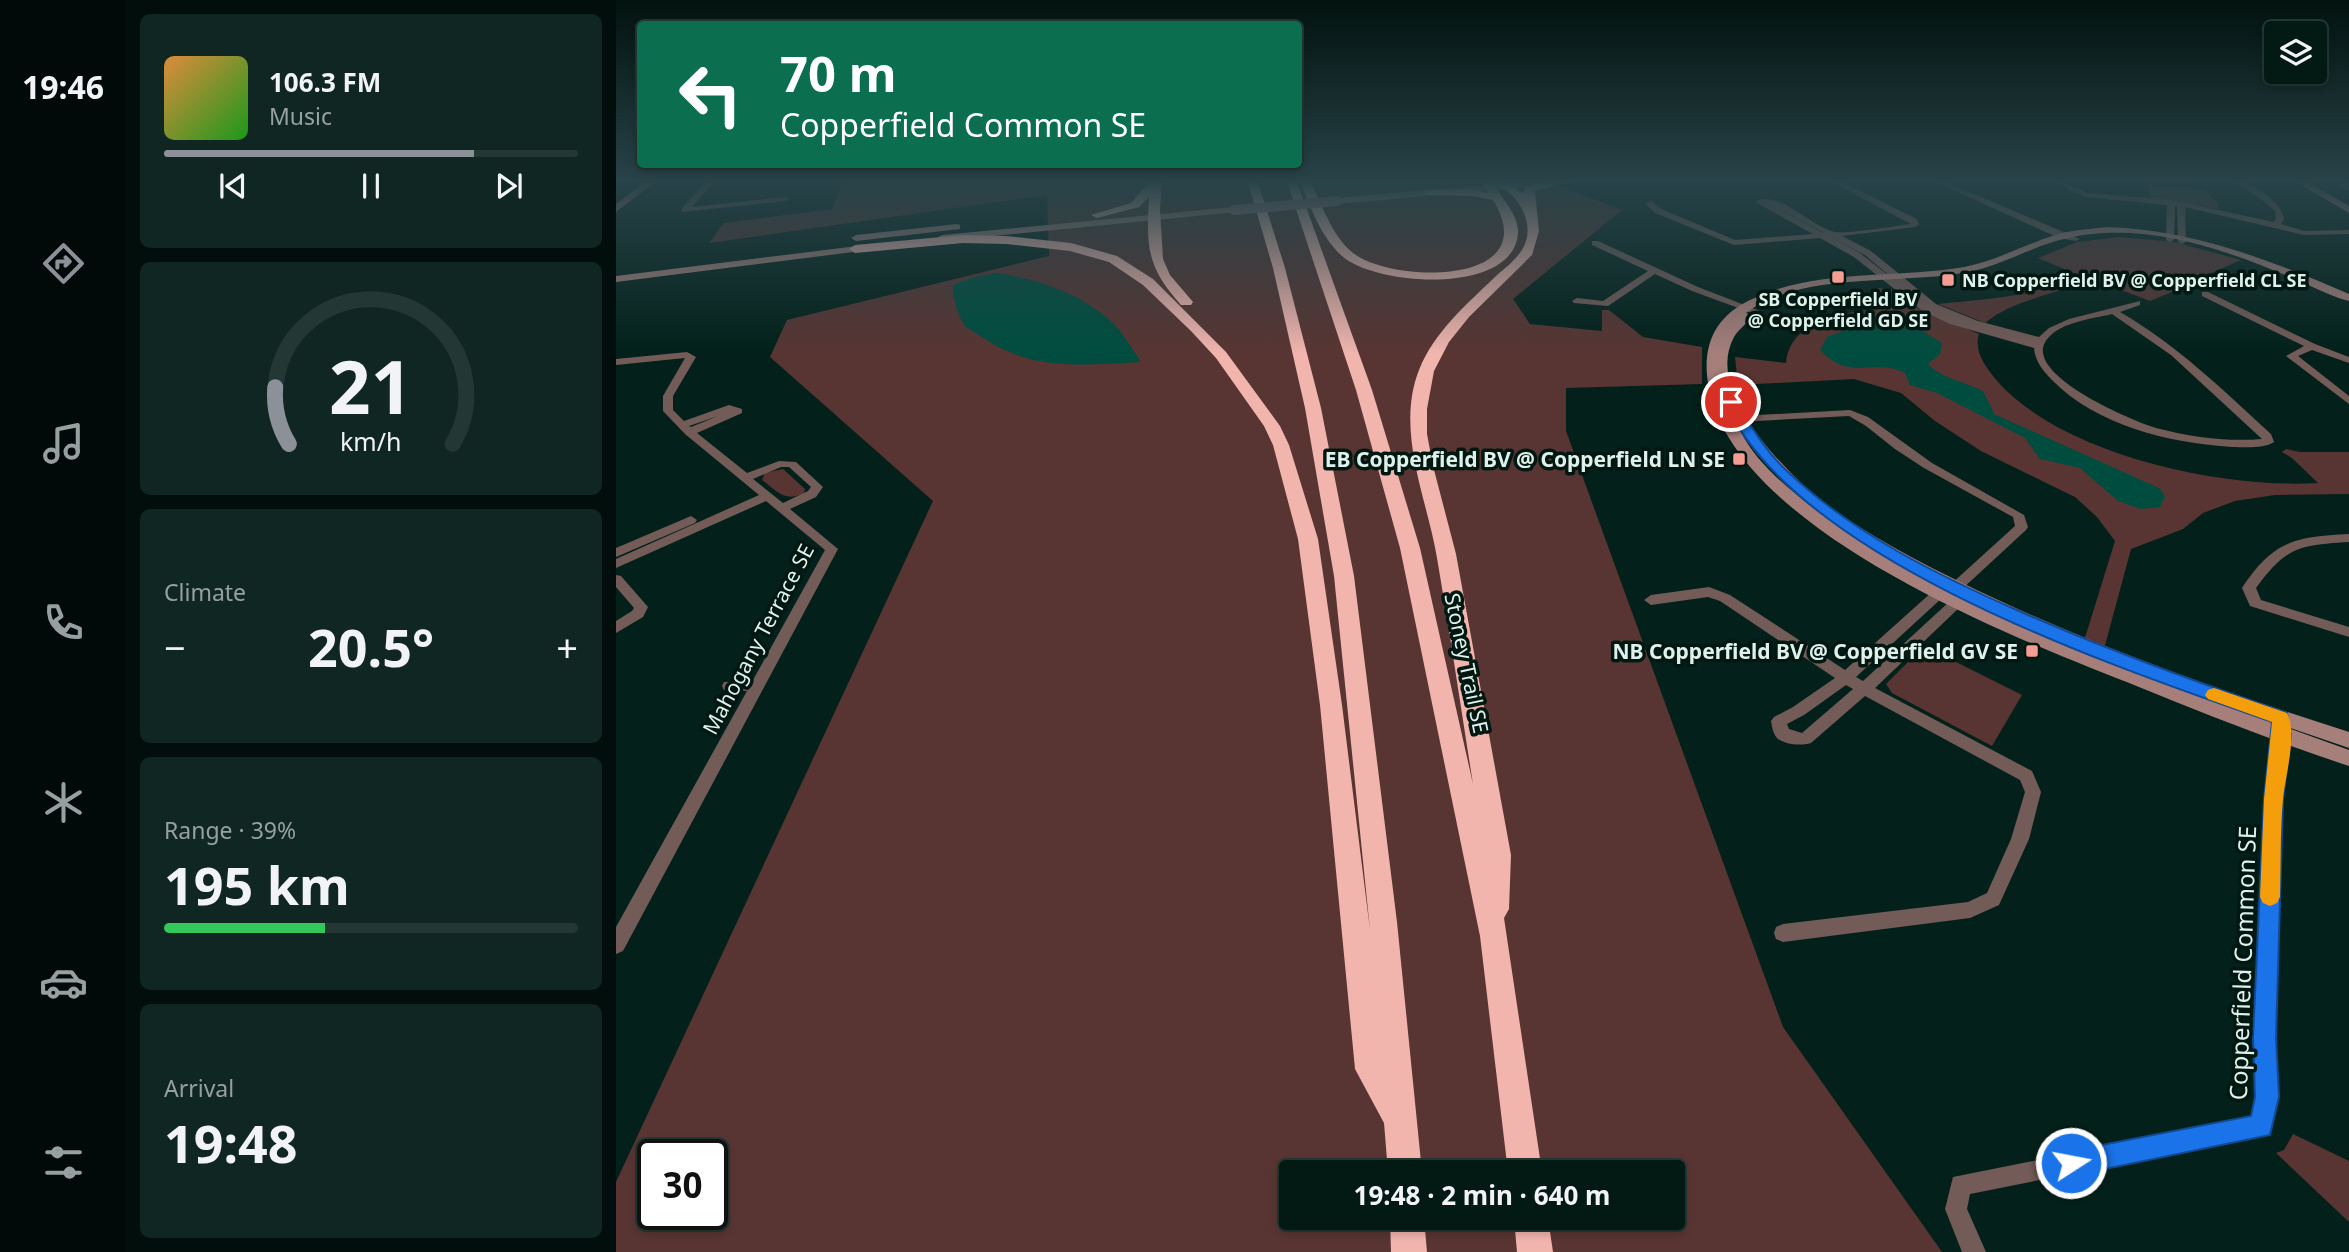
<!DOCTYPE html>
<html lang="en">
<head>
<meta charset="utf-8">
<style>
  body { margin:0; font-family:"Noto Sans",sans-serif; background:#102622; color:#f1f3f6; height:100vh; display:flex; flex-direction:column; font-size:26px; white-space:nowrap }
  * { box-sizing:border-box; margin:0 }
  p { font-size:23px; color:#96a0a0 }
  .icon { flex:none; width:38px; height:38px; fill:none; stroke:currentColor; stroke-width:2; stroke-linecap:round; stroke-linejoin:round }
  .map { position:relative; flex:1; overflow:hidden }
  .details { display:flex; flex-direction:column; gap:14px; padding:14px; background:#010e0b; width:490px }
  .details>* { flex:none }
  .hud { position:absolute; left:21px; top:21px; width:665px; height:147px; border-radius:7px; box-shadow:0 4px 10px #0003,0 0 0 2px #233834; background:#0b6e4f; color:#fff; overflow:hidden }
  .buttons { position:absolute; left:1648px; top:21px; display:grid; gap:14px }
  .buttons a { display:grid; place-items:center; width:63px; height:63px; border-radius:7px; background:#021914; box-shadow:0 4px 10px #0003,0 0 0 2px #233834; font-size:35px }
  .speed { position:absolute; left:21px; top:1139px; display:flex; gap:14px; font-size:35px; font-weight:700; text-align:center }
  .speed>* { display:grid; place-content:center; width:91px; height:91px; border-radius:50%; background:#021914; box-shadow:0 4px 10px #0003,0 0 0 2px #233834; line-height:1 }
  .speed .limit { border:4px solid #111; border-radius:10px; background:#fff; color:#111 }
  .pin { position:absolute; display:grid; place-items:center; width:60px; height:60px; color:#fff; margin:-30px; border:4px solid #fff; border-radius:50%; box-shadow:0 2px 7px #0007 }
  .me { position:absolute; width:77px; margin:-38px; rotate:79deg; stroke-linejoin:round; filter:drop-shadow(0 0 5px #0008) }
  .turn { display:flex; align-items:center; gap:24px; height:147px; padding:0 28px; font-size:32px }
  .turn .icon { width:91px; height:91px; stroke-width:2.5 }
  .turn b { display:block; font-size:49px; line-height:60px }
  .big { font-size:52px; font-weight:700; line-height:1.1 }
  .details .widget { flex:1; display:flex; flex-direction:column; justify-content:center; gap:10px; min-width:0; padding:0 24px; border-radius:10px; background:#102622 }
  .details .dial { align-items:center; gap:0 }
  .dial svg { height:182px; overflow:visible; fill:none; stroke:#233834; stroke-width:7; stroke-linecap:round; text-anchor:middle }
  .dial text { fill:#f1f3f6; stroke:none }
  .song { display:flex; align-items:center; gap:21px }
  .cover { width:84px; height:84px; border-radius:10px; background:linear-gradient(135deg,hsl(30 70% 55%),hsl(120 70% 35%)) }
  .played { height:7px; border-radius:4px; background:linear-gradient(90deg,#8c9099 75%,#233834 75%) }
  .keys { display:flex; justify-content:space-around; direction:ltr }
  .heat { display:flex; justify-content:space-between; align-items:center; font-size:38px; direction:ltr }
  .charge { height:10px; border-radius:5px; background:linear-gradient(90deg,#34c759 39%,#233834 0) }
  .trip { position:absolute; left:663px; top:1160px; width:406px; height:70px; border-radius:7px; background:#021914; box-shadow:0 4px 10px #0003,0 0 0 2px #233834; font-weight:700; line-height:70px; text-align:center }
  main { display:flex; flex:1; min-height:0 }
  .tabs { display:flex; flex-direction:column; width:126px; justify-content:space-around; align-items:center; background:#010a08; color:#96a0a0 }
  .tabs .icon { width:49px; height:49px }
  .tabs .selected { color:#8c9099 }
  .tabs b { font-size:32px; color:#f1f3f6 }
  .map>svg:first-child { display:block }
</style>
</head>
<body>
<main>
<nav class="tabs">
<b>19:46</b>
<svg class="icon selected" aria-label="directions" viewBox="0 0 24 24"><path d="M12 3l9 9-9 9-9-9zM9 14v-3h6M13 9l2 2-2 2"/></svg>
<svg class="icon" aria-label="music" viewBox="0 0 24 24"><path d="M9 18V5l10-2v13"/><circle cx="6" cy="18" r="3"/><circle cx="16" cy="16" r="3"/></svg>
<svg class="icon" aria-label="phone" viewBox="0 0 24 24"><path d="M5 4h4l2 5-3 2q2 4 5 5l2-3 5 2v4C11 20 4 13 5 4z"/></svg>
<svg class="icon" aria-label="climate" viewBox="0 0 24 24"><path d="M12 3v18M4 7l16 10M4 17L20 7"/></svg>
<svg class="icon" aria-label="car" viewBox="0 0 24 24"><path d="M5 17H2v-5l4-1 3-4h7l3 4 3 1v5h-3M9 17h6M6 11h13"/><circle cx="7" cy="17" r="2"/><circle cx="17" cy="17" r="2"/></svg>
<svg class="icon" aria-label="filters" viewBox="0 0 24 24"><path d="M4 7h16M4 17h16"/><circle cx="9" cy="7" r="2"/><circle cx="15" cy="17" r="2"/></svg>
</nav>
<section class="details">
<div class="widget">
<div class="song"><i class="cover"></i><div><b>106.3 FM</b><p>Music</p></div></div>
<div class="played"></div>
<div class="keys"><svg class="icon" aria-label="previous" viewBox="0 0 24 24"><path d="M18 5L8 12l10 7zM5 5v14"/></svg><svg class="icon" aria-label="pause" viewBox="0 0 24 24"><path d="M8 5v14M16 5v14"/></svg><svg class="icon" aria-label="next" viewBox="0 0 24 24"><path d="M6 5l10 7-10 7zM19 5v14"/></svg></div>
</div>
<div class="widget dial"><svg viewBox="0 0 100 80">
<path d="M14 69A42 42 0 1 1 86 69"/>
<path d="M14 69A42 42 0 0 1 8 44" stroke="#8c9099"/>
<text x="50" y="56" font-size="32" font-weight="700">21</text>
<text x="50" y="72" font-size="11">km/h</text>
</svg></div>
<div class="widget"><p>Climate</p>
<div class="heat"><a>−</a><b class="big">20.5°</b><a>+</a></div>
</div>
<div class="widget"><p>Range · 39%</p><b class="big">195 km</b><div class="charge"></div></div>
<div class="widget"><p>Arrival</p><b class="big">19:48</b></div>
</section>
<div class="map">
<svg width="1733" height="1252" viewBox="0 0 1733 1252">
  <rect width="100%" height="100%" fill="#03211a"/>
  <g fill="#583532" fill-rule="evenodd">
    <path d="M229 179H924L1006 210 897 299 914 324 986 331V310H993L1027 337 1086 347V384L950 388V431L1167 1027 1326 1252H0V1182L317 501 154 357 171 320 433 256 431 195 93 243 108 223 216 209ZM37 1155H96V1214H37ZM676 1172H1057V1218H676Z"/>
    <polygon points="1533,185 1588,190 1602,203 1602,209 1535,198"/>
    <path d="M1503 237 1559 242 1625 260 1575 282 1579 287 1572 290 1563 289 1534 301 1474 278C1439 296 1400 298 1369 323L1322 304C1367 299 1422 298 1461 274L1422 258 1461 242Z"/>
    <path d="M1261 288 1274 289 1303 309 1363 334C1357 352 1371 369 1382 382 1447 455 1607 489 1702 483L1676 458 1666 452 1670 449 1684 452H1733V494L1659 495 1619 501 1587 513 1567 529 1515 549 1488 649 1468 641 1499 541 1481 517 1459 497 1365 451 1319 421 1285 393 1238 379 1122 385 1119 357 1170 363C1175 314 1241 311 1279 307Z"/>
    <path d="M167 469 189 489 188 493C169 503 161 491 146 480L149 473Z"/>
    <polygon points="1308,646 1406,695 1376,746 1276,693 1270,684"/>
    <polygon points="1677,1134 1733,1161 1733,1222 1660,1153 1668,1150"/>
  </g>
  <g fill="#004d3f">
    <path d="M381 273C421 279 465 293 496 322 507 333 516 349 525 362 464 365 416 372 363 335 359 332 352 329 349 326 342 317 336 296 337 285L355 278Z"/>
    <path d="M1273 321 1295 324 1326 343 1324 354 1312 364C1323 377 1351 383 1367 391L1378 414 1543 488 1549 496 1544 507 1525 509 1502 501 1464 468 1424 459 1409 438 1321 393 1294 385 1289 373C1258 357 1236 383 1204 350L1211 337 1232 329Z"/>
  </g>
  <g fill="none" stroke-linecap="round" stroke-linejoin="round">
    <g fill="#735b58" fill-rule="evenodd">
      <polygon points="0,179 15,179 0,182"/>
      <polygon points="92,179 100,179 76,207 169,197 173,199 169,201 66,212 66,208"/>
      <path d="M1210 179H1220L1301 219 1303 225 1299 227 1226 236 1255 251 1320 304 1362 321 1423 337 1433 328 1453 319 1524 301V305L1504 312C1561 345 1607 390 1655 434L1658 442C1648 449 1628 447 1616 447 1554 443 1481 426 1436 380 1427 371 1419 361 1418 348L1334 324 1305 310 1238 257 1204 238 1118 245 1039 213 1029 203 1036 201 1045 209 1119 240 1197 234 1141 203 1140 201C1164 190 1196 228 1219 232 1231 234 1281 226 1295 224ZM1155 204 1208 233H1207ZM1214 237 1249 255 1282 283 1244 253ZM1496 314 1555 355 1646 439C1610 442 1575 437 1540 428 1519 422 1401 373 1432 338 1446 322 1475 319 1496 314Z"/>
      <polygon points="1313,179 1323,179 1464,239 1460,241 1443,238"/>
      <path d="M1431 179H1441L1471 193 1555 200 1658 222 1660 219 1659 211 1645 199 1614 179C1632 179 1666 201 1668 219L1665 224 1688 231 1733 230V234L1688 235 1569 207 1570 242 1566 244 1562 242 1561 206H1559L1558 240 1554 242 1550 240 1551 205 1470 197Z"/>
      <polygon points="1730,182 1733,182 1733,191 1723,186"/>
      <polygon points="976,241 982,241 1082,287 1144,311 1136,313 1076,291 1039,274 992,306 958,303 956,301 961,298 987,301 1032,271 976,245"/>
      <polygon points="1586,292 1592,292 1699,344 1733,357 1733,363 1696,350 1682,356 1733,396 1733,404 1670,356 1688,346 1586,296"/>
      <path d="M71 352 80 357 57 396V410L68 421 113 405 126 409V413L81 433 131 473 163 461 180 462 207 487 200 497 174 509 222 549 7 951 0 954V927L131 691 108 690 106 686 108 682 137 680 209 550 150 501 0 568V559L143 495 69 434 47 411V396L69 358 0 365V359ZM102 416 75 427 73 426ZM165 467H173L195 487 192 491 167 503 137 479Z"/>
      <path d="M1234 410 1252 417 1316 463 1408 515 1412 527 1410 530 1345 590 1347 603 1345 606 1259 688 1416 771 1425 792 1413 839 1383 905 1354 918 1167 942 1160 939 1158 933 1160 927 1167 924 1352 902 1371 893 1395 839 1409 792 1404 780 1249 696 1195 743C1185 746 1169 745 1161 738 1157 734 1156 726 1155 721L1158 717 1177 707 1219 678 1104 601 1092 597 1035 605 1028 600 1035 595 1093 587 1114 595 1229 670 1317 591 1334 585 1399 526 1397 517 1308 468 1279 449 1250 426 1233 416 1123 422 1118 419 1123 416ZM1333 595V602L1247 681 1240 677 1327 597ZM1230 685 1237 689 1186 733 1173 729 1171 724 1188 715Z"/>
      <polygon points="75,516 81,520 79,523 0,557 0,548"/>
      <path d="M1733 534V542C1683 545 1670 547 1640 588L1645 600 1733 627V637L1634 606 1626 588C1658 540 1679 537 1733 534Z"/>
      <polygon points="0,575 5,576 32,607 27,617 0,633 0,621 16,611 18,608 0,587"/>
      <path d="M1665 712 1670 714C1680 734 1666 789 1665 814 1663 887 1661 960 1659 1033 1659 1067 1667 1102 1654 1134L1354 1194 1351 1209 1370 1252H1346L1329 1209 1337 1177 1637 1117 1640 1097 1639 1038 1649 799 1660 714Z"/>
    </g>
    <g fill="#a67f7b" fill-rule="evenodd">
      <polygon points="33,179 43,179 0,212 0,204"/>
      <polygon points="936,179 971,179 967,182 721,204 716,201 721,198"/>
      <polygon points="1675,179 1686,179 1733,206 1733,213"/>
      <polygon points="618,207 621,208 621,212 326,241 321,238 326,235"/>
      <polygon points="341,224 344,225 344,229 240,241 235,238 240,235"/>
      <path d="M1491 227C1578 230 1654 260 1733 294V301C1711 295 1690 283 1669 275 1624 256 1576 239 1527 234 1503 232 1476 232 1452 238 1418 245 1388 265 1352 272 1287 285 1184 271 1130 313L1137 316C1131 323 1123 329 1118 337 1091 386 1153 452 1185 483L1187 486 1185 489H1175L1141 454 1125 432C1142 466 1177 492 1206 515L1207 510H1217C1269 545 1324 573 1380 599 1494 652 1613 694 1733 732V748L1622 710 1733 750V766C1662 743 1592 715 1523 687 1401 639 1104 526 1091 375 1088 341 1102 315 1134 300 1200 268 1277 279 1348 267 1379 261 1406 246 1436 236 1454 230 1473 229 1491 227ZM1256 549 1315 581 1437 639 1343 597Z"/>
      <polygon points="257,244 262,247 261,249 0,282 0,276"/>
    </g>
    <g fill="#f1b5ae" fill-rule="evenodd">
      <path d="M536 179H546L544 210 547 259 554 275 577 302 575 305H565C531 267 530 247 533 197L523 207 481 218 475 215 515 203Z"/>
      <polygon points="631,179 641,179 669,268 705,408 738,576 781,922 806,1172 772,1172 768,1123 739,1069 704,705 682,539 657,445 648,426 600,358 575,331 527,285 493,262 454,251 390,244 347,243 239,253 233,249 239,245 347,235 390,236 455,243 501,256 537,279 610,352 664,426 673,445 702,539 726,705 754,930 718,576 689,408 657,268"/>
      <path d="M670 179H680L756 390 804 548 857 784C845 709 834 633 821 558 811 498 779 431 803 370 818 332 851 304 880 276 888 269 897 262 903 254 923 230 905 195 880 184L878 186C887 199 903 216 902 233 898 296 759 286 726 256 704 236 695 207 684 182L693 180C707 204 714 234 737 253 777 284 930 286 877 200L858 196 813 195 809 194V190H858L872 193 868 186 873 179H887L907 193 909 187 942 179 957 180 919 191 923 231 916 255 853 317 833 342 818 371 811 409V434L817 466 840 554 895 855 893 909 888 918 926 1172H892L864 936 784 548 740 390Z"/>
      <polygon points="774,1218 808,1218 811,1252 775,1252"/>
      <polygon points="898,1218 932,1218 937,1252 901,1252"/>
    </g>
    <polyline stroke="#a67f7b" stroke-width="10" points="618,210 721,201"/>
  </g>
  <linearGradient id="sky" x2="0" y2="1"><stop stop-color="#02120e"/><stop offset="0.51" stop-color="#284349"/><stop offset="1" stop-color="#284349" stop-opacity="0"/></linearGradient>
  <rect width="1733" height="354" fill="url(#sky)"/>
  <path fill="#1a73e8" stroke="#114b97" stroke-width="2" d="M1115 399 1119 400C1135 426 1149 451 1172 472 1238 534 1321 575 1403 611 1491 650 1581 682 1671 713L1675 735 1667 799 1660 1038 1663 1097 1654 1135 1455 1176 1446 1172 1442 1163 1446 1154 1455 1151 1635 1116 1639 1097 1637 1038 1648 799 1656 722C1500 667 1180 561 1109 402Z"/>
  <path fill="#f59e0b" d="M1598 688 1671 713C1682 733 1669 777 1667 799 1664 832 1665 864 1664 897L1661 903 1654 906 1647 903 1644 897 1648 799 1656 722 1592 699 1589 695 1592 690Z"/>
  <g fill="#f59c93" stroke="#001811" stroke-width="2.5">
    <rect x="1215" y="270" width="14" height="14" rx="3.5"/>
    <rect x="1325" y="273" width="14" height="14" rx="3.5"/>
    <rect x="1116" y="452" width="14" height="14" rx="3.5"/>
    <rect x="1409" y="644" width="14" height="14" rx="3.5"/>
  </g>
  <g text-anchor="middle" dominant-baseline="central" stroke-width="7" stroke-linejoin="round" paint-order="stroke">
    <g font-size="18" font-weight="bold" fill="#e0f1ec" stroke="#001811" text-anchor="start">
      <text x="1346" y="280">NB Copperfield BV @ Copperfield CL SE</text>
      <text x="1222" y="299" text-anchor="middle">SB Copperfield BV<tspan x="1222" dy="21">@ Copperfield GD SE</tspan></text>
    </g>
    <g font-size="21" font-weight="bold" fill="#e0f1ec" stroke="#001811" text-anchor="end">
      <text x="1109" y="459">EB Copperfield BV @ Copperfield LN SE</text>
      <text x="1402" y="651">NB Copperfield BV @ Copperfield GV SE</text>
    </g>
    <g font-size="21" fill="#e0f1ec" stroke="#001811">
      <text transform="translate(142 639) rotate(-62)">Mahogany Terrace SE</text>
      <text transform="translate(851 663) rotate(78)">Stoney Trail SE</text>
    </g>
    <g font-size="24" fill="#e0f1ec" stroke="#001811">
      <text transform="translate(1626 963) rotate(-88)">Copperfield Common SE</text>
    </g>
  </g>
</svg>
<div class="buttons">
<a><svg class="icon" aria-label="layers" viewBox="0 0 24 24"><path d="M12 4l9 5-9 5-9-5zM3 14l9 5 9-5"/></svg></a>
</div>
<div class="speed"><div class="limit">30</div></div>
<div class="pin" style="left:1115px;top:402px;background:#d93025"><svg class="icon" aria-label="arrive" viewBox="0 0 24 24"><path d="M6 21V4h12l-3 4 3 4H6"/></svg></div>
<svg class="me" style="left:1455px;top:1163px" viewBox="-20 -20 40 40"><circle r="17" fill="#1a73e8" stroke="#fff" stroke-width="3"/><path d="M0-11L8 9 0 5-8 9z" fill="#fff"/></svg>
<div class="trip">19:48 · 2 min · 640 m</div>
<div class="hud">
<div class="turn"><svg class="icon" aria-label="left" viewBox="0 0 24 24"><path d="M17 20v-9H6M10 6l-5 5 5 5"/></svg><div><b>70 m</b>Copperfield Common SE</div></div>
</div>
</div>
</main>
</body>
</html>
